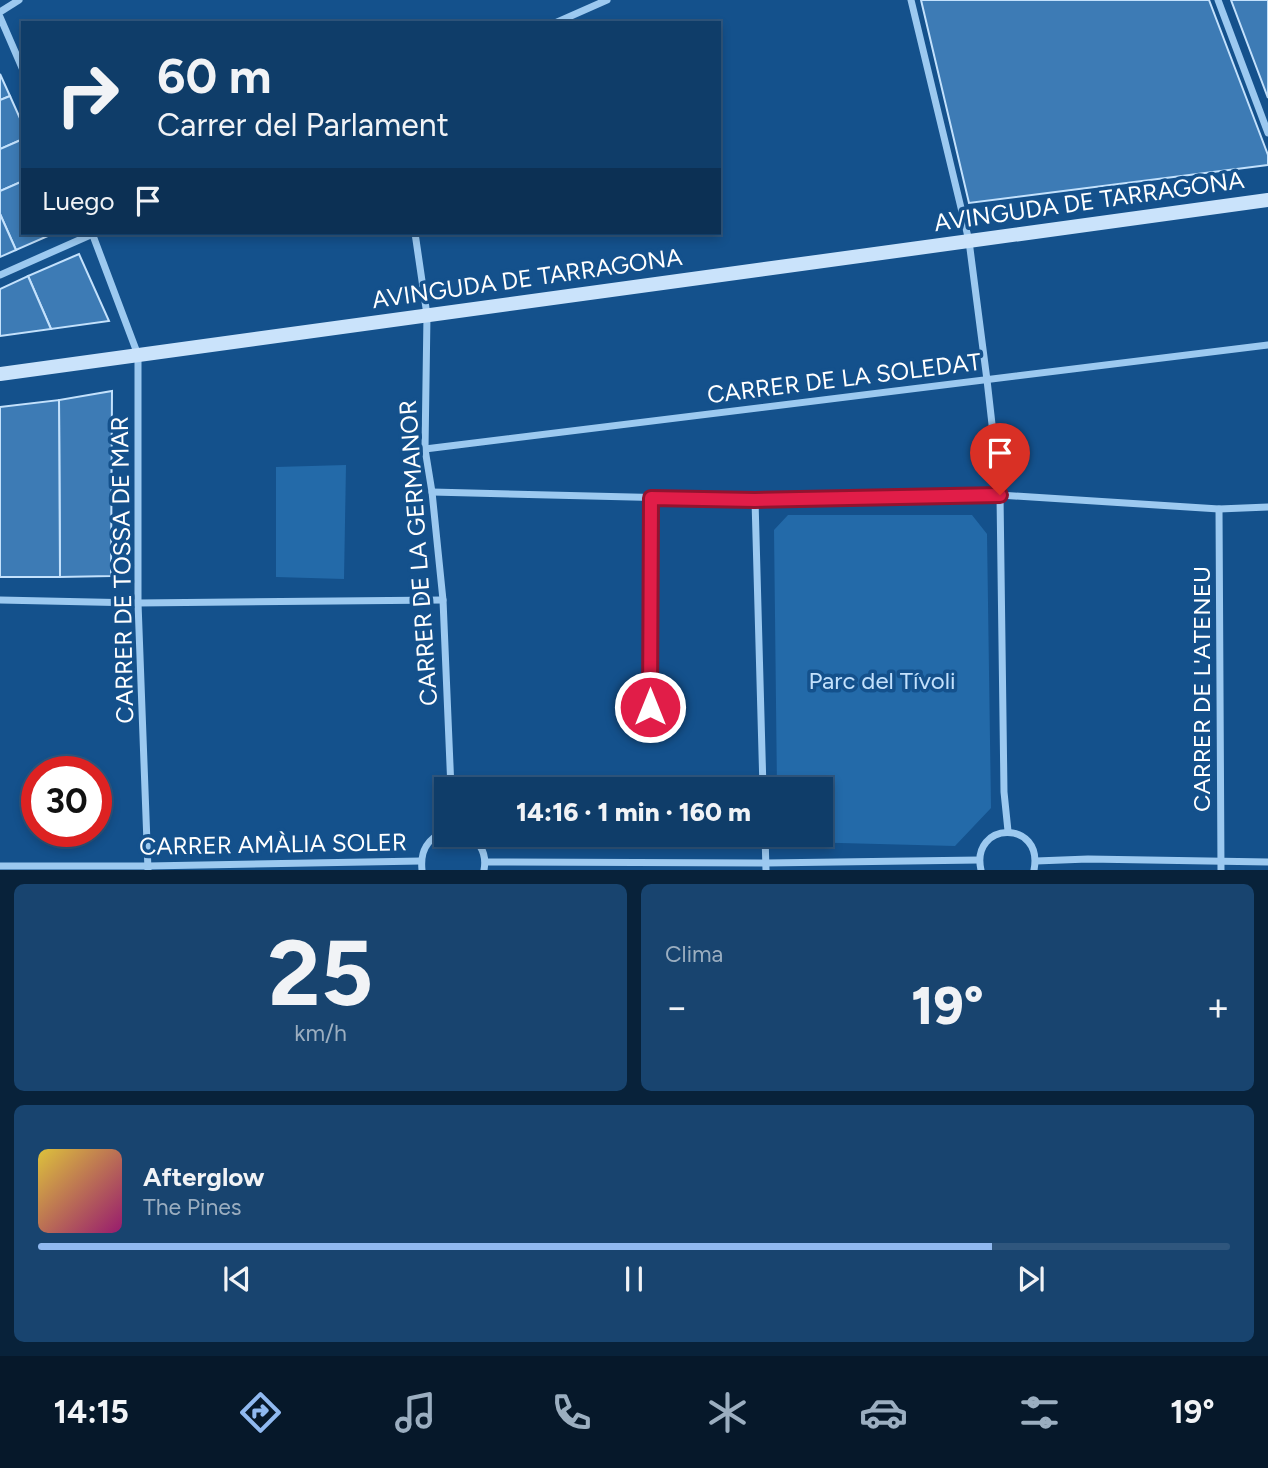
<!DOCTYPE html>
<html lang="es">
<head>
<meta charset="utf-8">
<style>
  body { margin:0; font-family:Figtree,sans-serif; background:#18446f; color:#f1f3f6; height:100vh; display:flex; flex-direction:column; font-size:26px; white-space:nowrap }
  * { box-sizing:border-box; margin:0 }
  p { font-size:23px; color:#9baec0 }
  .icon { flex:none; width:38px; height:38px; fill:none; stroke:currentColor; stroke-width:2; stroke-linecap:round; stroke-linejoin:round }
  .map { position:relative; height:870px; overflow:hidden }
  .panel { display:flex; flex-direction:column; gap:14px; padding:14px; background:#08223a; flex:1 }
  .panel>* { flex:none }
  .banner { position:absolute; left:21px; top:21px; width:700px; height:214px; border-radius:0px; box-shadow:0 4px 10px #0003,0 0 0 2px #2f567d; background:#0f3d69; color:#f1f3f6; overflow:hidden }
  .speed { position:absolute; left:21px; top:756px; display:flex; gap:14px; font-size:35px; font-weight:700; text-align:center }
  .speed>* { display:grid; place-content:center; width:91px; height:91px; border-radius:50%; background:#0f3d69; box-shadow:0 4px 10px #0003,0 0 0 2px #2f567d; line-height:1 }
  .speed .limit { border:10px solid #d22; background:#fff; color:#111 }
  .pin { position:absolute; display:grid; place-items:center; width:60px; height:60px; color:#fff; margin:-72px -30px; border-radius:50% 50% 50% 0; rotate:-45deg; box-shadow:0 0 7px #0007 }
  .pin .icon { rotate:45deg }
  .me { position:absolute; width:77px; margin:-38px; rotate:0deg; stroke-linejoin:round; filter:drop-shadow(0 0 5px #0008) }
  .turn { display:flex; align-items:center; gap:24px; height:147px; padding:0 21px; font-size:32px }
  .turn .icon { width:91px; height:91px; stroke-width:2.5 }
  .turn b { display:block; font-size:49px; line-height:60px }
  .then { display:flex; align-items:center; height:66px; padding:0 21px; background:#0003; gap:14px; font-size:26px }
  .big { font-size:52px; font-weight:800; line-height:1.1 }
  .panel .card { flex:1; display:flex; flex-direction:column; justify-content:center; gap:10px; min-width:0; padding:0 24px; border-radius:10px; background:#18446f }
  .panel .dial { align-items:center; gap:0 }
  .dial b { font-size:91px; line-height:1 }
  .song { display:flex; align-items:center; gap:21px }
  .cover { width:84px; height:84px; border-radius:10px; background:linear-gradient(135deg,hsl(50 70% 55%),hsl(320 70% 35%)) }
  .played { height:7px; border-radius:4px; background:linear-gradient(90deg,#90b9f0 80%,#2f567d 80%) }
  .keys { display:flex; justify-content:space-around; direction:ltr }
  .heat { display:flex; justify-content:space-between; align-items:center; font-size:38px; direction:ltr }
  .panel .tiles { flex:1; display:grid; gap:14px; grid-template-columns:1fr 1fr }
  .card:last-child { grid-column:span 2 }
  .trip { position:absolute; left:434px; top:777px; width:399px; height:70px; border-radius:0px; background:#0f3d69; box-shadow:0 4px 10px #0003,0 0 0 2px #2f567d; font-weight:800; line-height:70px; text-align:center }
  .dock { display:flex; height:112px; justify-content:space-around; align-items:center; background:#06182a; color:#9baec0 }
  .dock .icon { width:49px; height:49px }
  .dock .selected { color:#90b9f0 }
  .dock b { font-size:32px; color:#f1f3f6 }
  .map>svg:first-child { display:block }
</style>
</head>
<body>
<div class="map">
<svg width="1268" height="870" viewBox="0 0 1268 870">
  <rect width="100%" height="100%" fill="#14518c"/>
  <g fill="#236aa9">
    <polygon points="346,465 344,579 276,577 276,467"/>
    <polygon points="788,515 972,515 987,534 991,808 955,846 802,842 795,835 821,835 821,789 777,789 774,530"/>
  </g>
  <g fill="#3d7bb5" stroke="#c3e1fc" stroke-width="2">
    <polygon points="921,0 1209,0 1268,155 1268,165 969,203"/>
    <polygon points="1231,0 1268,0 1268,98"/>
    <polygon points="0,74 10,96 0,100"/>
    <polygon points="10,96 23,125 23,139 0,149 0,100"/>
    <polygon points="23,139 23,181 0,191 0,149"/>
    <polygon points="23,181 23,233 47,233 48,236 16,250 0,214 0,191"/>
    <polygon points="0,214 16,250 0,257"/>
    <polygon points="79,254 109,321 51,329 28,276"/>
    <polygon points="28,276 51,329 0,336 0,289"/>
    <polygon points="112,391 111,576 60,577 59,400"/>
    <polygon points="59,400 60,577 0,577 0,407"/>
  </g>
  <g fill="none" stroke-linecap="round" stroke-linejoin="round">
    <g stroke="#9cc9f0" stroke-width="7">
      <polyline points="911,0 969,241 987,380 1000,495 1004,792 1008,831"/>
      <polyline points="1218,0 1268,133"/>
      <polyline points="0,12 19,0"/>
      <polyline points="0,17 23,70"/>
      <polyline points="555,23 607,0"/>
      <polyline points="92,233 138,355 138,603 148,870"/>
      <polyline points="415,233 427,315 425,449 432,492 443,600 451,789"/>
      <polyline points="0,275 95,233"/>
      <polyline points="425,449 1268,345"/>
      <polyline points="432,492 755,500 1000,495 1219,509 1268,507"/>
      <polyline points="755,500 763,789"/>
      <polyline points="1219,509 1221,870"/>
      <polyline points="0,600 138,603 443,600"/>
      <polyline points="650,707 651,498"/>
      <path d="M468 835C481 843 487 854 484 870"/>
      <polyline points="765,835 766,870"/>
      <polyline points="1036,861 1088,859 1268,862"/>
      <polyline points="486,862 766,863 979,860"/>
      <polyline points="0,866 148,866 421,861"/>
      <path d="M422 870C420 851 428 837 446 832"/>
      <path d="M981 870C970 821 1044 819 1034 870"/>
    </g>
    <polyline stroke="#cae3fb" stroke-width="14" points="0,374 1268,200"/>
  </g>
  <g fill="none" stroke-linecap="round" stroke-linejoin="round">
    <defs>
      <polyline id="route" points="650,707 651,498 755,500 1000,495"/>
    </defs>
    <use href="#route" stroke="#92132f" stroke-width="18"/>
    <use href="#route" stroke="#e11d48" stroke-width="12"/>
  </g>
  <g text-anchor="middle" dominant-baseline="central" stroke-width="7" stroke-linejoin="round" paint-order="stroke">
    <g font-size="24" fill="#fff" stroke="#14518c">
      <text transform="translate(1089 201) rotate(-8)">AVINGUDA DE TARRAGONA</text>
      <text transform="translate(527 278) rotate(-8)">AVINGUDA DE TARRAGONA</text>
      <text transform="translate(844 378) rotate(-7)">CARRER DE LA SOLEDAT</text>
      <text transform="translate(418 553) rotate(-94)">CARRER DE LA GERMANOR</text>
      <text transform="translate(122 570) rotate(-91)">CARRER DE TOSSA DE MAR</text>
      <text transform="translate(1201 689) rotate(-90)">CARRER DE L'ATENEU</text>
      <text transform="translate(273 844) rotate(-1)">CARRER AMÀLIA SOLER</text>
    </g>
    <g font-size="24" fill="#c3e1fc" stroke="#14518c">
      <text x="882" y="680">Parc del Tívoli</text>
    </g>
  </g>
</svg>
<div class="speed"><div class="limit">30</div></div>
<div class="pin" style="left:1000px;top:495px;background:#d93025"><svg class="icon" aria-label="arrive" viewBox="0 0 24 24"><path d="M6 21V4h12l-3 4 3 4H6"/></svg></div>
<svg class="me" style="left:650px;top:707px" viewBox="-20 -20 40 40"><circle r="17" fill="#e11d48" stroke="#fff" stroke-width="3"/><path d="M0-11L8 9 0 5-8 9z" fill="#fff"/></svg>
<div class="trip">14:16 · 1 min · 160 m</div>
<div class="banner">
<div class="turn"><svg class="icon" aria-label="right" viewBox="0 0 24 24"><path d="M7 20v-9h11M14 6l5 5-5 5"/></svg><div><b>60 m</b>Carrer del Parlament</div></div>
<div class="then">Luego<svg class="icon" aria-label="arrive" viewBox="0 0 24 24"><path d="M6 21V4h12l-3 4 3 4H6"/></svg></div>
</div>
</div>
<section class="panel">
<div class="tiles">
<div class="card dial"><b>25</b><p>km/h</p></div>
<div class="card"><p>Clima</p>
<div class="heat"><a>−</a><b class="big">19°</b><a>+</a></div>
</div>
<div class="card">
<div class="song"><i class="cover"></i><div><b>Afterglow</b><p>The Pines</p></div></div>
<div class="played"></div>
<div class="keys"><svg class="icon" aria-label="previous" viewBox="0 0 24 24"><path d="M18 5L8 12l10 7zM5 5v14"/></svg><svg class="icon" aria-label="pause" viewBox="0 0 24 24"><path d="M8 5v14M16 5v14"/></svg><svg class="icon" aria-label="next" viewBox="0 0 24 24"><path d="M6 5l10 7-10 7zM19 5v14"/></svg></div>
</div>
</div>
</section>
<nav class="dock">
<b>14:15</b>
<svg class="icon selected" aria-label="directions" viewBox="0 0 24 24"><path d="M12 3l9 9-9 9-9-9zM9 14v-3h6M13 9l2 2-2 2"/></svg>
<svg class="icon" aria-label="music" viewBox="0 0 24 24"><path d="M9 18V5l10-2v13"/><circle cx="6" cy="18" r="3"/><circle cx="16" cy="16" r="3"/></svg>
<svg class="icon" aria-label="phone" viewBox="0 0 24 24"><path d="M5 4h4l2 5-3 2q2 4 5 5l2-3 5 2v4C11 20 4 13 5 4z"/></svg>
<svg class="icon" aria-label="climate" viewBox="0 0 24 24"><path d="M12 3v18M4 7l16 10M4 17L20 7"/></svg>
<svg class="icon" aria-label="car" viewBox="0 0 24 24"><path d="M5 17H2v-5l4-1 3-4h7l3 4 3 1v5h-3M9 17h6M6 11h13"/><circle cx="7" cy="17" r="2"/><circle cx="17" cy="17" r="2"/></svg>
<svg class="icon" aria-label="filters" viewBox="0 0 24 24"><path d="M4 7h16M4 17h16"/><circle cx="9" cy="7" r="2"/><circle cx="15" cy="17" r="2"/></svg>
<b>19°</b>
</nav>
</body>
</html>
